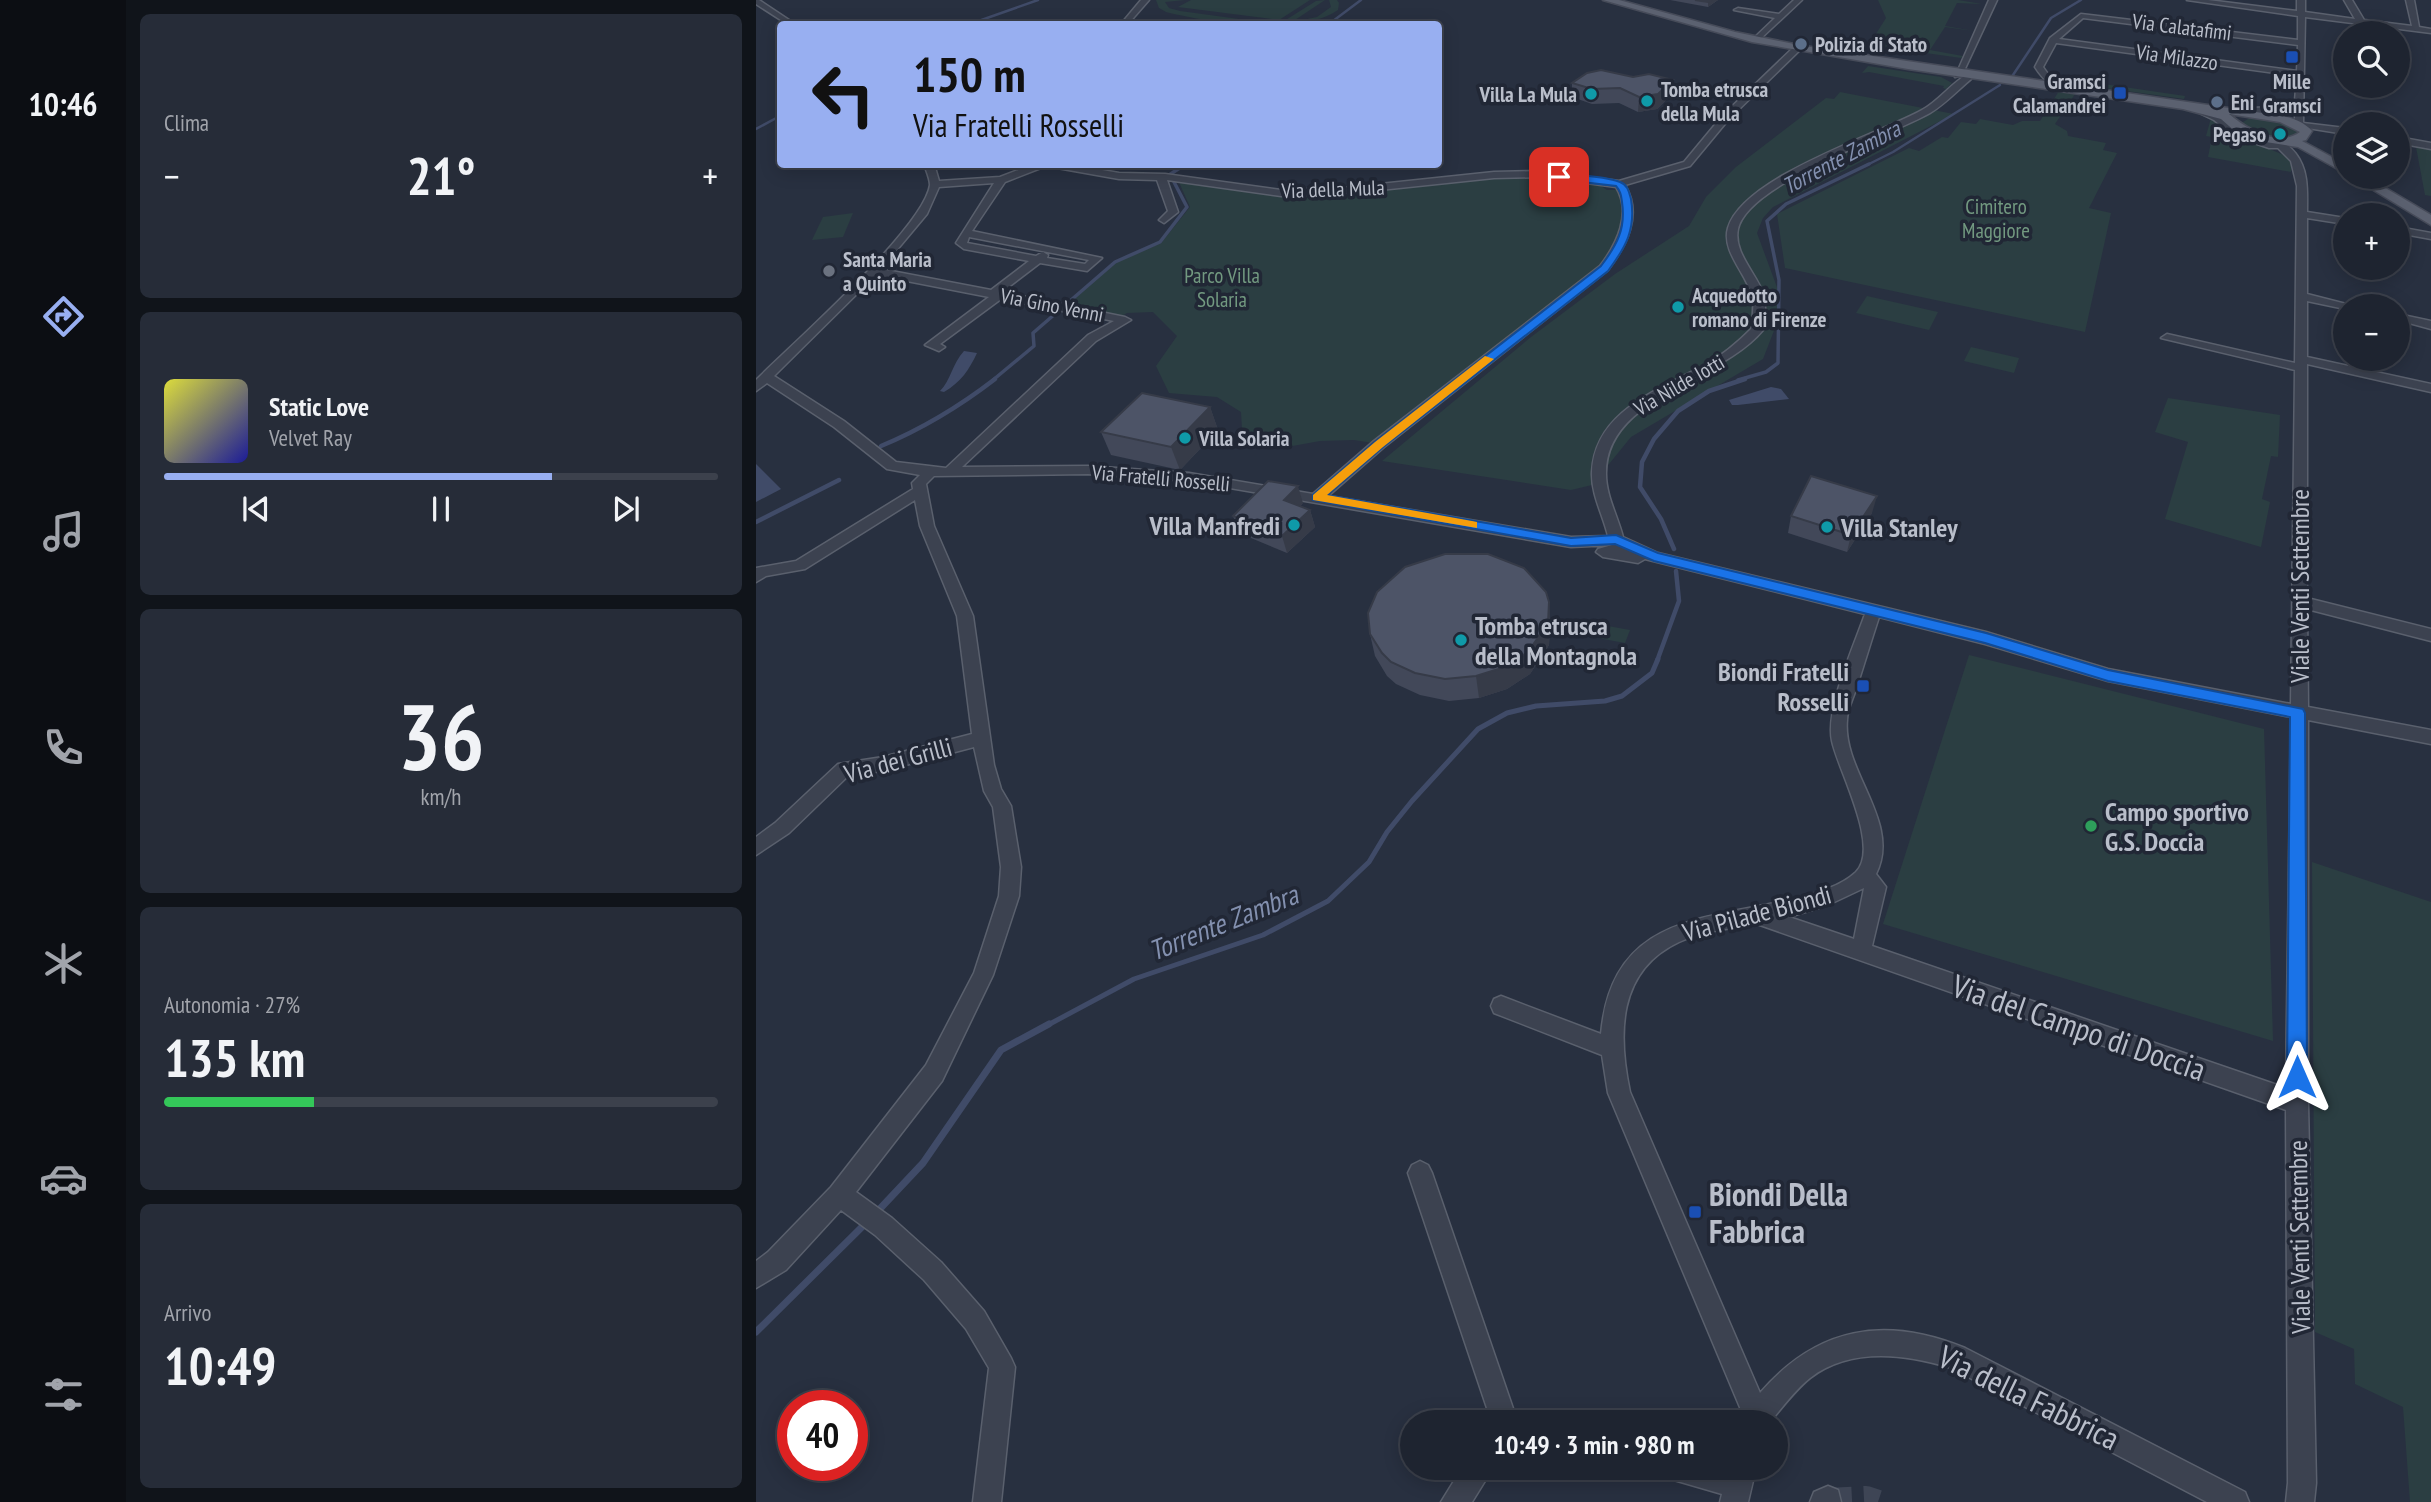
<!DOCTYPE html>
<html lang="it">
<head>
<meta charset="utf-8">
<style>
  body { margin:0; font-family:"PT Sans Narrow",sans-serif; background:#262c38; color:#f1f3f6; height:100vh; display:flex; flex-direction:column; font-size:26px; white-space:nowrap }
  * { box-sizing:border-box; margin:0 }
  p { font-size:23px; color:#a1a4ab }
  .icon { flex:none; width:38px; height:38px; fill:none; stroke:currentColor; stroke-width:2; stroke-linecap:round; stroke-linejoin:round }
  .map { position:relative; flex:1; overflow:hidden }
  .panel { display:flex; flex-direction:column; gap:14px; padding:14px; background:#10141a; width:630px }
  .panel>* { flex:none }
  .banner { position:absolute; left:21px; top:21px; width:665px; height:147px; border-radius:7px; box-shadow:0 4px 18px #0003,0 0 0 2px #3c414c; background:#98aff1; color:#111; overflow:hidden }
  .controls { position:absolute; left:1577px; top:21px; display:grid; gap:14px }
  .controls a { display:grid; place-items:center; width:77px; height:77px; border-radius:50%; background:#1e2430; box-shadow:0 4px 18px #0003,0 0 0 2px #3c414c; font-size:35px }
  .speed { position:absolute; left:21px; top:1390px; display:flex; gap:14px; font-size:35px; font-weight:700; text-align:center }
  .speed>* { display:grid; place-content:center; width:91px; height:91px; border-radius:50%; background:#1e2430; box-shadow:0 4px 18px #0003,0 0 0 2px #3c414c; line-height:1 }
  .speed .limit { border:10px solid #d22; background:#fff; color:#111 }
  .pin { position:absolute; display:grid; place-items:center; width:60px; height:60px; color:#fff; margin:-30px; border-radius:14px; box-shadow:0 4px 10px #0006 }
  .me { position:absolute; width:77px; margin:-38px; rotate:0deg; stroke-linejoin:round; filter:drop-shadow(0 0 5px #0008) }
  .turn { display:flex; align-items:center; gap:24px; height:147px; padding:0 21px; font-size:32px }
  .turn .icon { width:91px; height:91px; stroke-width:2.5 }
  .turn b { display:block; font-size:49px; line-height:60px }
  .big { font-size:52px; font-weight:600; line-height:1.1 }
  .panel .tile { flex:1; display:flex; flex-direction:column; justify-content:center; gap:10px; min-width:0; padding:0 24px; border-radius:10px; background:#262c38 }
  .panel .dial { align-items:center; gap:0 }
  .dial b { font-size:91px; line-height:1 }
  .song { display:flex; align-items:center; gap:21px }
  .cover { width:84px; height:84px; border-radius:10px; background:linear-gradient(135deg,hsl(60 70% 55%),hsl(240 70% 35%)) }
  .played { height:7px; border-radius:4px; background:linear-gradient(90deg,#98aff1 70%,#3c414c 70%) }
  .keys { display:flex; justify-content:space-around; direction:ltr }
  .heat { display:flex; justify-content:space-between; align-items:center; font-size:38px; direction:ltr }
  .charge { height:10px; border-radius:5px; background:linear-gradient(90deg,#34c759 27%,#3c414c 0) }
  .trip { position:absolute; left:644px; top:1410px; width:388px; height:70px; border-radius:35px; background:#1e2430; box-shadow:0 4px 18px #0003,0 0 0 2px #3c414c; font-weight:600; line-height:70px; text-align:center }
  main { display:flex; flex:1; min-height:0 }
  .tabs { display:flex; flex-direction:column; width:126px; justify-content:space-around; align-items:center; background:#0c0e13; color:#a1a4ab }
  .tabs .icon { width:49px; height:49px }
  .tabs .selected { color:#98aff1 }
  .tabs b { font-size:32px; color:#f1f3f6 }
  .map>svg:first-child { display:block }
</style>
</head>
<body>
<main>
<nav class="tabs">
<b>10:46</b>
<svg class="icon selected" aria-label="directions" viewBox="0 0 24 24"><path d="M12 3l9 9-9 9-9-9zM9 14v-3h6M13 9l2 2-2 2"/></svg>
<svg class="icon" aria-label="music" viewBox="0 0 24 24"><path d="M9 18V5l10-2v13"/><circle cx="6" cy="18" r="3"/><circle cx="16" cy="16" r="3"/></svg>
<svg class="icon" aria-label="phone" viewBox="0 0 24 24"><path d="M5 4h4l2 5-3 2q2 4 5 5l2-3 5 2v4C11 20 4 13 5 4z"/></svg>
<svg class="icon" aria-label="climate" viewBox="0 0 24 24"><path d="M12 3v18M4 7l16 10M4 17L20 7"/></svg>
<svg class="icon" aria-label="car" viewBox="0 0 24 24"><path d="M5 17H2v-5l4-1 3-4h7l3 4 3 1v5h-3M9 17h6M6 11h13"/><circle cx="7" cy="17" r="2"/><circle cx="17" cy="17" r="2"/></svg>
<svg class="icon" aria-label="filters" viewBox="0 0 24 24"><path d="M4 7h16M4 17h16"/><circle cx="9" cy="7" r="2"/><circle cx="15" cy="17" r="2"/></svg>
</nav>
<section class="panel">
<div class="tile"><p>Clima</p>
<div class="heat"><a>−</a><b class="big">21°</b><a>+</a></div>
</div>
<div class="tile">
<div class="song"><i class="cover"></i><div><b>Static Love</b><p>Velvet Ray</p></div></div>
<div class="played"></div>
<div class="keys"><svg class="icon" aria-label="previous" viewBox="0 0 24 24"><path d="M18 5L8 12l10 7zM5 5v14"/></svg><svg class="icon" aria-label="pause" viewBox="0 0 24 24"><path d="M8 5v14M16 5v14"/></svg><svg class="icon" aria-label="next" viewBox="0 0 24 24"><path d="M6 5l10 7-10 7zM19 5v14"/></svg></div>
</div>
<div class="tile dial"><b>36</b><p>km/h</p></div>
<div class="tile"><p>Autonomia · 27%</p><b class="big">135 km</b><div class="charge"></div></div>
<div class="tile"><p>Arrivo</p><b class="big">10:49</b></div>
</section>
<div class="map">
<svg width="1675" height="1502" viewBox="0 0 1675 1502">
  <rect width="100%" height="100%" fill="#283040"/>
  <g fill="#2b3e42">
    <path d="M400 0H429L409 2 413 8 424 11 505 22H532L528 21 560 1 569 0 536 22 561 17 575 7 573 0H581L583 3 582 10C542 37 455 23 410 12L403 8Z"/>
    <polygon points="435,0 554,0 523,20 422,7"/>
    <polygon points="1122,0 1202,0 1226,4 1201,3 1189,26 1218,31 1189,27 1174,50 1207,56 1205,58 1113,45 1130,18"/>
    <polygon points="1112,66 1185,77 1196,83 1190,89 1187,88 1188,86 1113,72 1106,73"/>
    <polygon points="1314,79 1429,96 1428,99 1313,83"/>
    <polygon points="1303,91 1319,94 1299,124 1311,131 1312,136 1350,143 1347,150 1361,153 1333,208 1355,213 1329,332 1029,268 1021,214 1153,148 1163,151 1186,137 1192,138 1205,122 1220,124 1224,119 1257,125 1266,121 1284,121"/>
    <polygon points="1084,92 1198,114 1017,207 1007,218 1001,233 1022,290 1021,323 1007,359 875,437 836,485 815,490 626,461 775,337 859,274 933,226 950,197 980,167 1070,98 1078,99"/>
    <path d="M1495 117 1519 118 1542 132C1527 148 1500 133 1484 124Z"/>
    <polygon points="1455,118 1471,131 1530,156 1536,162 1535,172 1452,157 1456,137 1450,136"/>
    <polygon points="1660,147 1675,149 1675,196 1669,195"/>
    <path d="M788 176 839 182 851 190H868L873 215 848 268 623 444 598 440 564 441 531 447 487 446 485 412 461 397 413 393 400 366 421 336 397 312 371 313 364 317 310 306 361 262 405 243 434 207 422 180C477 189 535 196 591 193 657 189 721 177 788 176Z"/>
    <polygon points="97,213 87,237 56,240 67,217"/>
    <polygon points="1111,296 1182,312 1173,330 1100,313"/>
    <polygon points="1215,347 1263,358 1258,373 1208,361"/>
    <polygon points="1412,398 1524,415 1522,457 1515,456 1506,499 1514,502 1505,547 1409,519 1432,442 1399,432"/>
    <polygon points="841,624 874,630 869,643 836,637"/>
    <polygon points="1213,655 1508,729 1517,1041 1127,924"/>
    <polygon points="1556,862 1675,902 1675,1502 1654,1502 1647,1407 1599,1384 1598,1349 1559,1332"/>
  </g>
  <g fill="#404b68">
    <path d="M208 351 221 353C213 370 205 382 188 392L184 391C195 380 196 364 208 351Z"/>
    <polygon points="1015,387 1025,389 1033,399 982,405 976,405 973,400"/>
    <polygon points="0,464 25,489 0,502"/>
  </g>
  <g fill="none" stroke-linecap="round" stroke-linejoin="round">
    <g stroke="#404b68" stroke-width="2.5">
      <polyline points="214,24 282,0"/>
      <polyline points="573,24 605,0"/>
      <polyline points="1255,78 1295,18 1325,0"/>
      <polyline points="0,129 24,116"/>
      <polyline points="428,166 430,164"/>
      <polyline points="1109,166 1137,152 1244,85"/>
    </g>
    <g stroke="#404b68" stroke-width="3.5">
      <polyline points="413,175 430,164"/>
      <polyline points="237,380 278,346 277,333 359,262 404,242 431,207 418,182"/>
      <polyline points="982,380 1010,372 1022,363 1023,280 1011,221 1030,204 1113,164"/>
    </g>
    <g stroke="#404b68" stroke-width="4.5">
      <path d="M125 446C166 429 204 406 239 379"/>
      <polyline points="0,522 83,480"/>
      <polyline points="918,549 905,519 884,487 886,462 898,439 922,411 953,391 989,379"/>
      <polyline points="901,661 923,601 920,571"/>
    </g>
    <polyline stroke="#404b68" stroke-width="5" points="290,1026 378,979 507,935 572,901 613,862 631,832 656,801 722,729 751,713 780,706 849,701 866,696 896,673 902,659"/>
    <g stroke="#404b68" stroke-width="7">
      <polyline points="119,1214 167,1163 245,1050 293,1024"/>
      <polyline points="0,1332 112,1221"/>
    </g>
    <polyline stroke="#3e4555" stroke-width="24" stroke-dasharray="24 12" stroke-linecap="butt" points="1072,1500 1110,1498 1122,1502"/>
    <defs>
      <g id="minor">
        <polygon points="0,0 3,0 39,24 31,24 0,4"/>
        <polygon points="385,0 393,0 372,24 365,24"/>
        <polygon points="1038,0 1046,0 1001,42 998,38 1019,18 978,10 982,8 1023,14"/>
        <polygon points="1233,0 1241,0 1206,75 1199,77"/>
        <path d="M1431 0H1452L1541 11V0H1549V12L1599 19 1588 0H1596L1608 20 1656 26 1650 0H1658L1663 27 1675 29V33L1549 17 1547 123 1589 128V134L1539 126V107L1521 113 1472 115 1468 112 1472 109 1520 107 1539 101 1541 76 1300 43 1287 67 1292 74 1312 87V91C1298 91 1286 78 1279 67L1294 38 1325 14 1542 40V16ZM1327 18 1542 45 1541 71 1303 39Z"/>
        <path d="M1039 46 1046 48 973 119 934 166 869 185C887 215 870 246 852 270L628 447 572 496 815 537 852 536C847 515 835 494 836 472 839 409 906 389 952 363 968 354 982 342 995 329 996 319 999 307 996 297 992 275 965 252 972 228 987 177 1120 135 1166 110 1183 101 1195 83 1212 74L1215 79C1202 90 1189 104 1174 113 1134 136 992 183 982 229 977 252 1000 273 1007 293 1011 305 1008 318 1007 330 964 382 849 397 850 474 850 496 862 517 867 537L902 553 1230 632 1352 669 1535 704 1539 370 1405 338 1411 334 1539 363 1541 186 1535 161 1522 148H1513L1478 136 1458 120 1437 110C1451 101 1471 124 1483 131 1502 143 1524 132 1540 154 1553 171 1551 192 1551 212L1589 218V224L1551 218V294L1598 306H1589V309L1551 301V357L1675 384V392L1551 364V598L1675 629V641L1551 609 1552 707 1675 730V744L1552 720V1103L1560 1483 1558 1502H1530L1532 1483 1530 1110 1001 924C976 928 947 931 923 942 861 971 862 1035 874 1092L1004 1393C1061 1327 1128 1315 1209 1348L1489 1492 1493 1502H1451L1195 1368C1150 1354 1094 1347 1054 1378 1038 1391 1026 1408 1013 1423H986L988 1417 852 1093 846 1055 738 1013 735 1006 738 999 745 996 845 1034C856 916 946 920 1037 899 1058 894 1084 887 1100 872 1125 847 1082 770 1076 741 1069 709 1098 646 1109 614L889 559 882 563 847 557 840 552 842 549 856 545 815 547 433 481 332 474 178 476 170 484 178 526 217 616 238 765 245 789 255 806 260 837 265 867 263 896 237 975 186 1081 100 1192 136 1218 185 1262 228 1311 255 1358 259 1367 245 1502H217L233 1368 210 1329 168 1280 119 1235 85 1210 30 1270 0 1288V1261L12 1252 75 1187 170 1065 218 973 243 896 245 867 237 807 228 791 218 747 127 771 93 775 33 833 0 855V837L19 823 82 764 127 757 216 734 201 616 164 526 159 500 49 569 10 576 0 582V568L40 561 157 489 156 483 164 475 131 469 78 427 11 383 0 391V380C35 345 168 228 174 185 174 179 170 170 168 164H178L183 181 244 177 278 164H312L363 173 409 174 525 190 586 188 738 172 786 171 863 181 928 162 967 115ZM290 166 363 179 401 180 412 211 403 220 408 223 422 212 411 180 525 196 586 194 738 178 786 177 860 187C876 213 861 244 844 266L618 441 557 494 433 473 332 466 206 467 340 341 375 320 369 317 246 292 284 263 331 271 346 258 216 231 249 182ZM238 183 200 243 208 249 273 261 235 290 125 269 171 214 183 187ZM213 237 333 260 329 264 291 258 292 255 287 252 280 256 211 243ZM120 275 233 297 169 345 183 351 189 347 184 344 245 299 358 321 332 335 190 468 140 462 88 421 18 376ZM1123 617 1229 644 1352 681 1535 717 1530 1088 1116 946 1130 887 1120 874C1146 822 1086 772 1091 720 1091 710 1097 699 1100 689 1108 665 1115 641 1123 617ZM1108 888 1098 939 1033 917 1072 905Z"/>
        <polygon points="1642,137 1675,143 1675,149 1642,143"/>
        <polygon points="1642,227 1675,233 1675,239 1642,233"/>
        <polygon points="1642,314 1675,321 1675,329 1642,320"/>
        <polygon points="664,1161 672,1165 676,1173 762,1423 736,1423 652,1173 656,1165"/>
        <polygon points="706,1468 737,1468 716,1502 685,1502"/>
        <polygon points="907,1468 1000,1468 992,1502 964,1502 966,1494 911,1478"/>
        <polygon points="1072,1486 1082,1490 1085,1502 1054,1502 1058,1492"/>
      </g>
      <g id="major">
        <path d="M847 0H863L979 32 1048 46 1527 116C1538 119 1548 122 1556 131L1550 140 1546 141 1589 164V173L1542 147 1497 140 1481 133 1465 119 1427 109 1152 69 996 42ZM1473 114 1524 122 1544 132C1522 148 1491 129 1473 114Z"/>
        <polygon points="1596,177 1611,177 1675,215 1675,225"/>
      </g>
    </defs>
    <use href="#minor" stroke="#5a606d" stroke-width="3"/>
    <use href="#major" stroke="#464b59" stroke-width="3"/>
    <use href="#minor" fill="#3c4250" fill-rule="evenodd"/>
    <use href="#major" fill="#5b6170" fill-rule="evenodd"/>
  </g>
  <g fill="#424859">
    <polygon points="914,0 962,0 952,7"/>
    <polygon points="877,77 917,80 916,94 901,109 882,112 863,103 836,104 816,97 816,83"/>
    <polygon points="454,407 462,430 424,470 355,455 345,432"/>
    <polygon points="547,503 544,506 554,510 559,527 531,553 483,533 477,516"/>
    <polygon points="1116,513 1091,552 1032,533 1035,516"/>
    <polygon points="793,602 794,624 793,645 774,674 751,689 723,698 693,701 664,695 640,684 631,676 619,656 614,634"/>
  </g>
  <g fill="#363b48">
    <polygon points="955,0 962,0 952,7 952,2"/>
    <polygon points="917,80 916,94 901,109 882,112 883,97"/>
    <polygon points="454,407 462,430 424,470 415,447"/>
    <polygon points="542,486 547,503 533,517 528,500"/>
    <polygon points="1121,496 1116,513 1091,552 1095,535"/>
    <polygon points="554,510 559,527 531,553 526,536"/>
    <polygon points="793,602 794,624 793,645 774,674 751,689 723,698 720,676"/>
  </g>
  <g fill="#4d5467" stroke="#363b48" stroke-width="2">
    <polygon points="939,0 955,0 952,2"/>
    <polygon points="845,70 877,77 893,74 917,80 902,94 883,97 864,88 836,89 816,83 831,73"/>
    <polygon points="386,393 454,407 415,447 345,432"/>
    <polygon points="1055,476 1121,496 1095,535 1035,516"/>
    <polygon points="512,481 542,486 528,500 554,510 526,536 477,516"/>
    <polygon points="689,554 732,554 768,568 790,592 793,602 792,623 772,652 749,667 720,676 689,679 659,673 635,662 626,653 614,634 612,613 621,592 649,567"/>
  </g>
  <path fill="#1a73e8" stroke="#114b97" stroke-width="2" d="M803 174C821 176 846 175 864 182 872 185 873 192 875 199 880 229 870 247 852 271L627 447 571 495 815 538 860 535 902 553 1230 633 1352 670 1547 709 1549 713 1551 1077 1548 1084 1541 1087 1534 1084 1531 1077 1534 717 1352 681 1229 643 898 561 859 544 815 546 557 500V495L619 442 845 266C861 245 870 229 866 202 865 195 865 192 860 186L800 179V175Z"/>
  <polygon fill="#f59e0b" points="729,356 738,359 627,447 571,495 716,521 721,522 721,528 557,500 557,495 619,442"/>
  <g fill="#5c6f8a" stroke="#212735" stroke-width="2.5">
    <circle cx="1045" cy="44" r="7"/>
    <circle cx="1461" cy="102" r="7"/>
  </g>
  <g fill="#1a4fb4" stroke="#212735" stroke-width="2.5">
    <rect x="1529" y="50" width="14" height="14" rx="3.5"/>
    <rect x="1357" y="86" width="14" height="14" rx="3.5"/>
    <rect x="1100" y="679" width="14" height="14" rx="3.5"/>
    <rect x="932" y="1205" width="14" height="14" rx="3.5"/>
  </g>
  <g fill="#0f9aa8" stroke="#212735" stroke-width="2.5">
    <circle cx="835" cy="94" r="7"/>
    <circle cx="891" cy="101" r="7"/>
    <circle cx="1524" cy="134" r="7"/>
    <circle cx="922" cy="307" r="7"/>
    <circle cx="429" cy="438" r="7"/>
    <circle cx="538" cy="525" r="7"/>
    <circle cx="1071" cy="527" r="7"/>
    <circle cx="705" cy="640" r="7"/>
  </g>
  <circle fill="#6b7280" stroke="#212735" stroke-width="2.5" cx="73" cy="271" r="7"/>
  <circle fill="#2e9e5b" stroke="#212735" stroke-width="2.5" cx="1335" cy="826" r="7"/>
  <g text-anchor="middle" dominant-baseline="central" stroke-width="7" stroke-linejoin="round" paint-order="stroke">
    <g font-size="21" fill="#b9beca" stroke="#212735">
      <text transform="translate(1426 27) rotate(7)">Via Calatafimi</text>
      <text transform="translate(1421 57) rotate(8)">Via Milazzo</text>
      <text transform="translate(577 189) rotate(-2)">Via della Mula</text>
      <text transform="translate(296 305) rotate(11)">Via Gino Venni</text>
      <text transform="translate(923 385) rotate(-30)">Via Nilde Iotti</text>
      <text transform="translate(405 478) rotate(5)">Via Fratelli Rosselli</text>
    </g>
    <g font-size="21" font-weight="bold" fill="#b9beca" stroke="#212735" text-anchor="start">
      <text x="1059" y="44">Polizia di Stato</text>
      <text x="1350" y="81" text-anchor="end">Gramsci<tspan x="1350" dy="24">Calamandrei</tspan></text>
      <text x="1536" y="81" text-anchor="middle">Mille<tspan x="1536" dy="24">Gramsci</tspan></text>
      <text x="905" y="89">Tomba etrusca<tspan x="905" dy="24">della Mula</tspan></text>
      <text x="821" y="94" text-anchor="end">Villa La Mula</text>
      <text x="1475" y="102">Eni</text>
      <text x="1510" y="134" text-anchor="end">Pegaso</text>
      <text x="87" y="259">Santa Maria<tspan x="87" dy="24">a Quinto</tspan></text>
      <text x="936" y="295">Acquedotto<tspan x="936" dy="24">romano di Firenze</tspan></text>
      <text x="443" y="438">Villa Solaria</text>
    </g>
    <g font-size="21" fill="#729980" stroke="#212735">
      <text x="1240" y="206">Cimitero<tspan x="1240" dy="24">Maggiore</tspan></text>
      <text x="466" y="275">Parco Villa<tspan x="466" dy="24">Solaria</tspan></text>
    </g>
    <g font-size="23" font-style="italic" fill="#8390af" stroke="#212735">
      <text transform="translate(1085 157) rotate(-28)">Torrente Zambra</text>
    </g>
    <g font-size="26" font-weight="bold" fill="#b9beca" stroke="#212735" text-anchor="start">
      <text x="524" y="525" text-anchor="end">Villa Manfredi</text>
      <text x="1085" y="527">Villa Stanley</text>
      <text x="719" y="625">Tomba etrusca<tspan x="719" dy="30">della Montagnola</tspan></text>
      <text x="1093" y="671" text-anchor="end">Biondi Fratelli<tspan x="1093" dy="30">Rosselli</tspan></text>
      <text x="1349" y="811">Campo sportivo<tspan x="1349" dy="30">G.S. Doccia</tspan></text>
    </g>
    <g font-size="26" fill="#b9beca" stroke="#212735">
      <text transform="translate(1543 586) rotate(-90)">Viale Venti Settembre</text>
      <text transform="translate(142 760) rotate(-15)">Via dei Grilli</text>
      <text transform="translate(1001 913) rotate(-15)">Via Pilade Biondi</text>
      <text transform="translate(1543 1237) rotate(-91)">Viale Venti Settembre</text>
    </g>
    <g font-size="28" font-style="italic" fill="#8390af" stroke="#212735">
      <text transform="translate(467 922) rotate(-22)">Torrente Zambra</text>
    </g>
    <g font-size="32" fill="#b9beca" stroke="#212735">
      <text transform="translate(1323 1027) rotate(19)">Via del Campo di Doccia</text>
      <text transform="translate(1273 1397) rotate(26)">Via della Fabbrica</text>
    </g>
    <g font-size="32" font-weight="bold" fill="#b9beca" stroke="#212735" text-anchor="start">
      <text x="953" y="1194">Biondi Della<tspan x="953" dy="37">Fabbrica</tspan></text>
    </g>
  </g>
</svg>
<div class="controls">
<a><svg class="icon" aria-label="search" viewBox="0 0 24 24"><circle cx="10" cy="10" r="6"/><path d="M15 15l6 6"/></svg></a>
<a><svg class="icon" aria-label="layers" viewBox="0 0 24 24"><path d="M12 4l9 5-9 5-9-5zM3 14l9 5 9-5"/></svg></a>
<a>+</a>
<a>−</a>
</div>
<div class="speed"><div class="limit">40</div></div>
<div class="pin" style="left:803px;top:177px;background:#d93025"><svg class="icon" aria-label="arrive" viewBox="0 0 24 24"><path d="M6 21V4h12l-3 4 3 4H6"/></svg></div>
<svg class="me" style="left:1541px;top:1077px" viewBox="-20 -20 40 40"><path d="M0-17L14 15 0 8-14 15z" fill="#1a73e8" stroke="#fff" stroke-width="4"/></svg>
<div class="trip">10:49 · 3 min · 980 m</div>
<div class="banner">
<div class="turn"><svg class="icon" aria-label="left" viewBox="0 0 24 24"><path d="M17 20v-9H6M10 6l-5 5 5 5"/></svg><div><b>150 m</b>Via Fratelli Rosselli</div></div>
</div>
</div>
</main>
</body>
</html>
